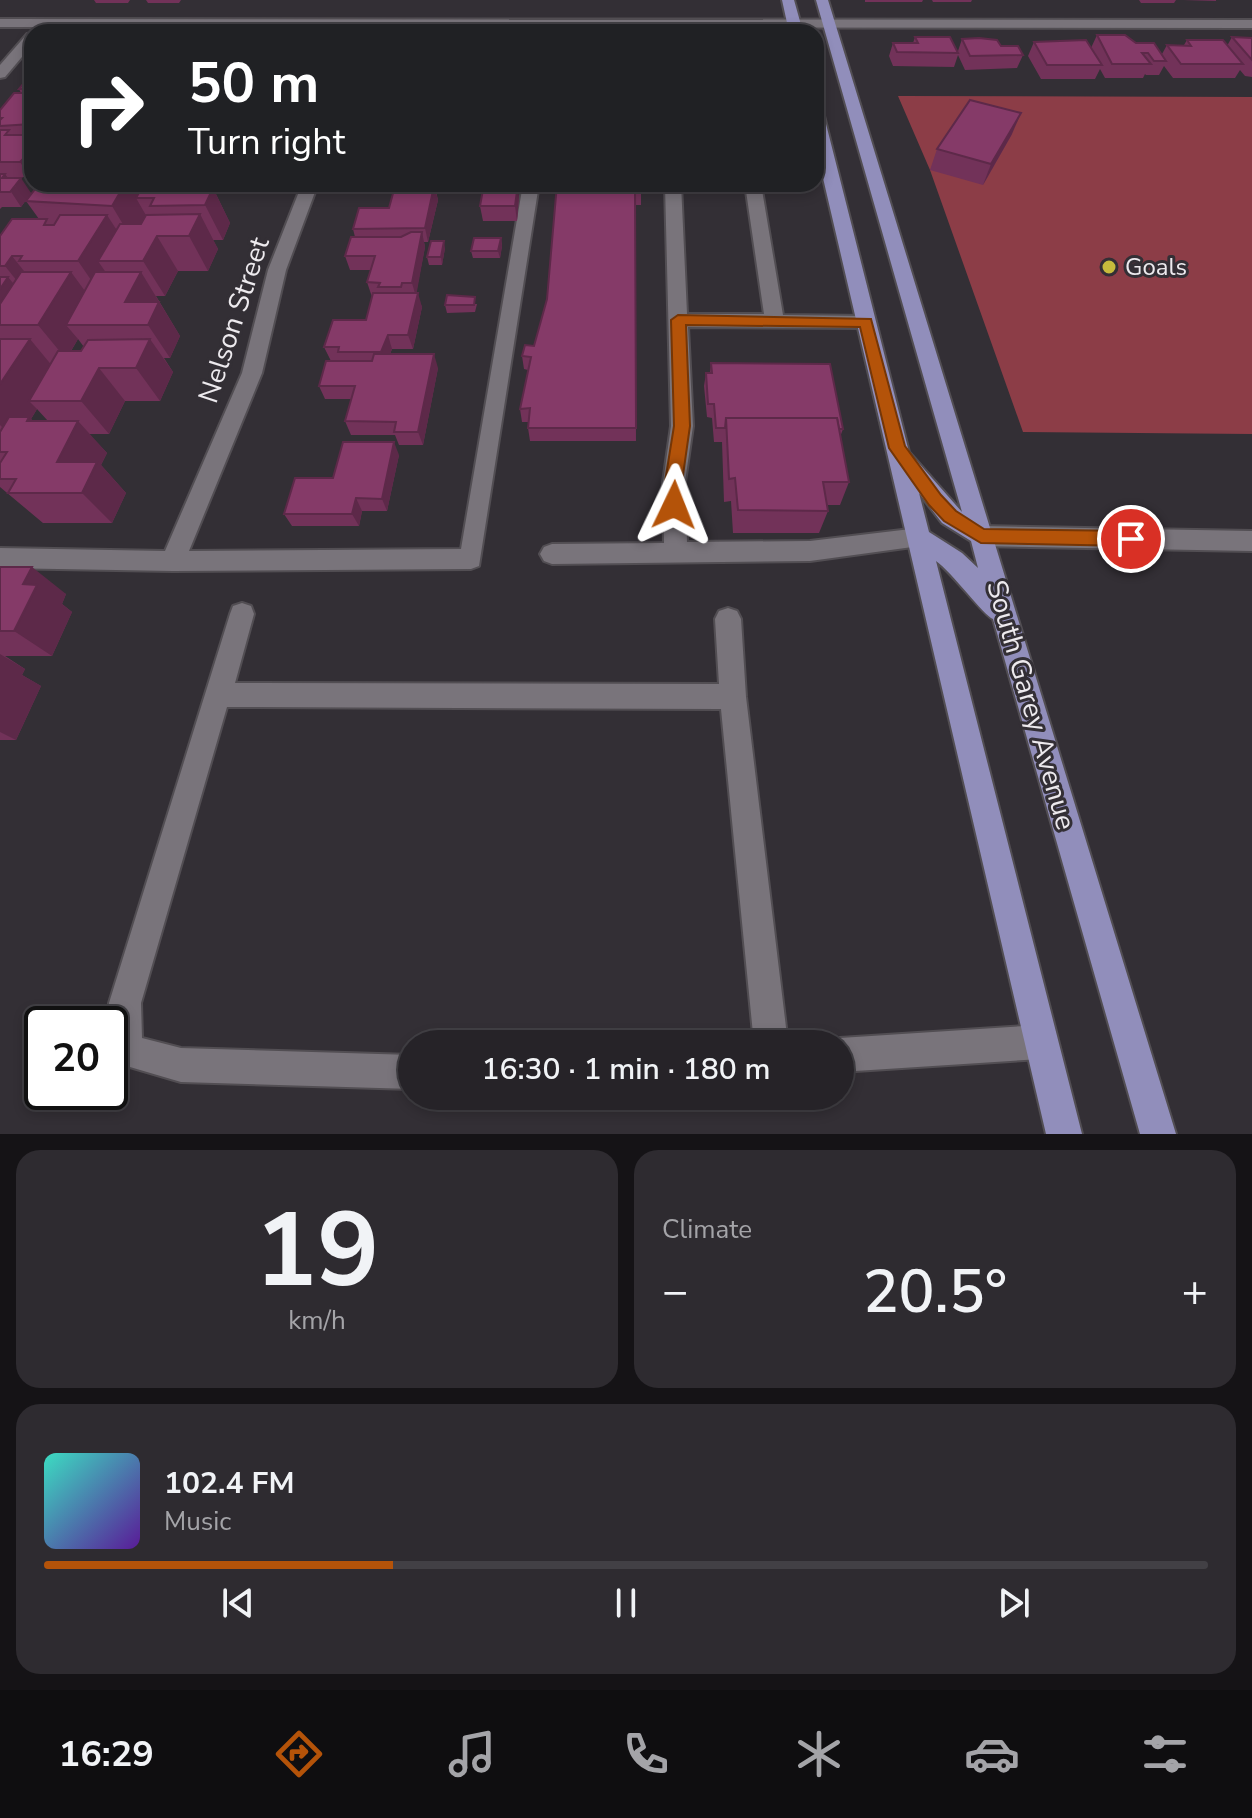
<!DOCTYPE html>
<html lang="en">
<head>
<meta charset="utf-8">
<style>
  body { margin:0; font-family:"Nunito Sans",sans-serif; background:#2e2b30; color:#f1f3f6; height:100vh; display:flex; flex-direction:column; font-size:30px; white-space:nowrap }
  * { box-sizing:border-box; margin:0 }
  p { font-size:26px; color:#a4a4a8 }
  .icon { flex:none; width:44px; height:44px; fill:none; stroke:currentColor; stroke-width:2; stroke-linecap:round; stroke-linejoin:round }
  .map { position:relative; height:1134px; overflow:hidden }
  .panel { display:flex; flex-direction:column; gap:16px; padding:16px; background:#151316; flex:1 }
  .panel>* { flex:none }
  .hud { position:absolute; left:24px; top:24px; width:800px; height:168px; border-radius:24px; box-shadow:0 4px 12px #0003,0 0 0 2px #424045; background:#202124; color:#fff; overflow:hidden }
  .speed { position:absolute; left:24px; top:1006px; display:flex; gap:16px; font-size:40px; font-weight:700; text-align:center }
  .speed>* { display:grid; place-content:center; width:104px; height:104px; border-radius:50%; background:#262328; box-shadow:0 4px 12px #0003,0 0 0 2px #424045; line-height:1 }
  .speed .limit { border:4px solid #111; border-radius:12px; background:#fff; color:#111 }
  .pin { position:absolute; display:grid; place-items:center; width:68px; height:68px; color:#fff; margin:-34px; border:4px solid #fff; border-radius:50%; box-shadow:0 2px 8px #0007 }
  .me { position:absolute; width:88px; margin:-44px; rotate:2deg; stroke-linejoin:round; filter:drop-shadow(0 0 6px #0008) }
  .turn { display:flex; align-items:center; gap:28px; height:168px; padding:0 32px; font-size:36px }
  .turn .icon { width:104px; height:104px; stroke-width:2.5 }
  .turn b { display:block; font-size:56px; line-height:68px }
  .big { font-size:60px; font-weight:600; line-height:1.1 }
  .panel .widget { flex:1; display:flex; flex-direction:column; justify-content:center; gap:12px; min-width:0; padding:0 28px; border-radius:24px; background:#2e2b30 }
  .panel .dial { align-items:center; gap:0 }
  .dial b { font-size:104px; line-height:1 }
  .song { display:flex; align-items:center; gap:24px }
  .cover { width:96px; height:96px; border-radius:12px; background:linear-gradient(135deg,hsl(170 70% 55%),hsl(270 70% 35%)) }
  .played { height:8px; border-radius:4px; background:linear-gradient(90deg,#b45309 30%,#424045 30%) }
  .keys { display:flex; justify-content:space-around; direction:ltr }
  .heat { display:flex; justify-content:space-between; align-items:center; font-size:44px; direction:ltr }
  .panel .tiles { flex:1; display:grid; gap:16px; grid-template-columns:1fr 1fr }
  .widget:last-child { grid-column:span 2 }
  .trip { position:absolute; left:398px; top:1030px; width:456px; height:80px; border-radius:40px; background:#262328; box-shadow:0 4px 12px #0003,0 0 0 2px #424045; font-weight:600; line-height:80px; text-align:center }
  .dock { display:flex; height:128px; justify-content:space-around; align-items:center; background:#0f0e10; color:#a4a4a8 }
  .dock .icon { width:56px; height:56px }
  .dock .current { color:#b45309 }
  .dock b { font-size:36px; color:#f1f3f6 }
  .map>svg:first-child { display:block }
</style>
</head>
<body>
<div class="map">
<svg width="1252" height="1134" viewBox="0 0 1252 1134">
  <rect width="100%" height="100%" fill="#332f35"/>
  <polygon fill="#8c3d47" points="898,96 1252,97 1252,434 1023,432 930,170"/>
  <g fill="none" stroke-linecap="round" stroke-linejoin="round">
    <defs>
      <g id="minor">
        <polygon points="0,19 1252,20 1252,28 0,27"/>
        <polygon points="32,33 32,45 5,77 0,78 0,65 27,34"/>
        <polygon points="302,184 318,184 286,270 262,373 189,551 461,549 523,184 539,184 479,566 471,569 173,571 0,568 0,548 165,551 242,373 268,270"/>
        <polygon points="665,184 681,184 687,314 764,314 745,184 761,184 783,315 866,316 876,322 866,328 688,327 693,426 685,482 687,542 810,541 919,528 927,531 931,538 927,545 810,561 552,564 544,561 540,554 544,547 552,544 664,543 663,482 671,426"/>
        <polygon points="981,526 1252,531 1252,551 981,546 973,543 969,536 973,529"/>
        <polygon points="242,603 251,606 254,614 235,683 719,684 715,619 719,611 728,608 737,611 741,619 746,697 788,1044 754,1044 721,709 227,707 141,1003 142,1038 181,1048 412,1055 412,1089 181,1082 113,1062 110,1054 109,1003 230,614 233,606"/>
        <polygon points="1041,1025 1053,1030 1058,1042 1053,1054 1041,1059 840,1072 840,1044 828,1044 840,1038"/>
      </g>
      <g id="major">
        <polygon points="782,0 794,0 803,32 789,32"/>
        <path d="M816 0H828L1176 1134H1140L993 619C984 616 952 572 936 561L1082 1134H1046L816 148V111L824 116 909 452 962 512ZM919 493 942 523 971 541 978 568 962 553 929 532Z"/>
      </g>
    </defs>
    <use href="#minor" stroke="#524e53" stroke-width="4"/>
    <use href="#major" stroke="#524e53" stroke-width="4"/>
    <use href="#minor" fill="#79747b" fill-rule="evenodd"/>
    <use href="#major" fill="#918ebb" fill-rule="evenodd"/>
  </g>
  <g fill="#723259" fill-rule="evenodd">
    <polygon points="94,0 130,0 128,3 96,3"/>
    <polygon points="146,0 181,0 179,3 148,3"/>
    <polygon points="865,0 923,0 922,2 865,2"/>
    <polygon points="932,0 972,0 971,2 933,2"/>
    <polygon points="1139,0 1176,0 1174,3 1141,3"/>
    <polygon points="1183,0 1216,0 1216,1"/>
    <polygon points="1097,35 1136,43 1162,54 1167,45 1184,45 1187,40 1227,46 1232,37 1252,38 1252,77 1245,76 1240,70 1235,78 1173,78 1164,66 1159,75 1146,75 1145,74 1143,78 1105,78 1100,69 1095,79 1041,79 1028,56 1034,42 1091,48"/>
    <polygon points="915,37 958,51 962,39 1001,46 1023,55 1017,68 965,70 958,55 954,67 893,66 889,56 893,43 913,43"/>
    <polygon points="32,78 32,174 30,177 7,177 31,193 21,207 2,207 0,209 0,110 21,93 19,89"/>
    <polygon points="1012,134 983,185 930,170 937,149"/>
    <path d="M39 184H220L217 192H215L230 223 223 240H213L218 249 208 271H178L165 296H156L180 336 170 358H164L173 372 160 401H125L109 434H89L107 453 101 465 126 493 112 523H43L0 487V236L39 219 26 201ZM78 339 84 347 81 351H71ZM37 409 48 421H33L31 419Z"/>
    <polygon points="399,184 462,184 460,191 436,191 438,200 428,242 424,242 425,247 416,293 422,307 413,349 392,349 390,354 438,368 423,445 399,445 395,435 351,435 345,421 351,399 325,399 319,386 331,361 324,347 366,320 372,297 367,282 371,270 350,270 345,256 355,237 353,229 389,208 399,186"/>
    <polygon points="552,184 641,184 641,205 635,205 636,441 530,441 528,428 529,422 522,422 520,409 528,370 524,369 522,356 534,346 547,299 557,187 552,187"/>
    <polygon points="519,197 517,221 483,221 480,206"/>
    <polygon points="501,238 502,246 500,258 473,258 471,251"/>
    <polygon points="445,248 442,265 429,265 427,257"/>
    <polygon points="477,304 475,312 447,313 445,305"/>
    <polygon points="711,363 843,429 840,437 849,482 840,505 827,505 828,511 819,533 733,533 731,501 724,502 722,442 714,442 712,418 707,417 704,386 706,373 710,373"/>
    <polygon points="399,455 387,511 362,511 359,526 292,526 284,514 333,478"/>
    <polygon points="0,567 66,594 62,604 72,612 52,656 5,656 25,669 22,675 41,686 16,740 0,740"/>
  </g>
  <g fill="#5d2949">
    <polygon points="1021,113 1012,134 983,185 991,164"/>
    <polygon points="25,157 32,168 32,174 30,177 20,162"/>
    <polygon points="5,174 15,187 21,178 31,193 21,207 2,178"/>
    <polygon points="125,184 148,184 154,198 136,198 147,217 133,241 112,206"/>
    <polygon points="185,184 204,184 210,195 213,188 230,223 223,240 205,205 183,188"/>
    <polygon points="213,184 220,184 217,192"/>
    <polygon points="518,184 519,197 517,221 515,206"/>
    <polygon points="434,186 438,200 428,242 425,228"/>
    <polygon points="200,214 218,249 208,271 189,236"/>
    <polygon points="107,215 129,249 98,261 111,280 102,296 78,261"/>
    <polygon points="422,232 425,247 416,297 412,283"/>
    <polygon points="157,236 178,271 165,296 143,261"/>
    <polygon points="501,238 502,246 500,258 498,251"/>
    <polygon points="444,241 445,248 442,265 441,257"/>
    <polygon points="12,256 40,291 33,301 5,266"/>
    <polygon points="71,272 96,306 66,325 78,339 66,359 38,325"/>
    <polygon points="141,272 180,336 170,358 148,325 125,302"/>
    <polygon points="8,277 36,311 0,325 0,289"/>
    <polygon points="418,293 422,307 413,349 408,335"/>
    <polygon points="388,335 392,349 386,365 381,352"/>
    <polygon points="30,339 58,373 29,401 37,409 31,419 60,449 17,442 0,425 0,384"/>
    <polygon points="150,339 173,372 160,401 136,368"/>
    <polygon points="434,354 438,368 423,445 418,432"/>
    <polygon points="99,368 125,401 109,434 81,401"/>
    <polygon points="78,421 107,453 101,465 126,493 112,523 82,493 57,462"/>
    <polygon points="394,442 399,455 387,511 382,499"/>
    <polygon points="356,498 362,511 359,526 352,514"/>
    <polygon points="32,567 66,594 62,604 72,612 52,656 14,631 23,584"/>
    <polygon points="0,654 25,669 22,675 41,686 16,740 0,732"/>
  </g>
  <g fill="#853a68" stroke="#5d2949" stroke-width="2">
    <polygon points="166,27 315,30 314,32 162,32"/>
    <polygon points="571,27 639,27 639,32 570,32"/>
    <polygon points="541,28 541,32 403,32 403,30"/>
    <polygon points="91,30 136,31 135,32 89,32"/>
    <polygon points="1097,35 1125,35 1136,43 1154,43 1166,61 1154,61 1148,53 1142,53 1151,64 1112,64"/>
    <polygon points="915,37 950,37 958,53 897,52 893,43 918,43"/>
    <polygon points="1232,37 1252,38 1252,60"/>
    <polygon points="979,38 997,40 1001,46 1018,46 1023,55 970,56 962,39"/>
    <polygon points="1086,40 1102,65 1047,65 1034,42"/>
    <polygon points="1187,40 1223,40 1243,64 1181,64 1167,45 1191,46"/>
    <polygon points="28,78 32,78 32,89 19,89"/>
    <polygon points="14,93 32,93 32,124 0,126 0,120 2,118 0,118 0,110"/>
    <polygon points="970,100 1021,113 991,164 937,149"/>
    <polygon points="0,130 9,130 5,135 32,135 32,157 25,157 20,162 0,162"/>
    <polygon points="0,174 5,174 2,178 21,178 10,192 0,192"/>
    <polygon points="39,184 125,184 112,206 26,201"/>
    <polygon points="144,184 185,184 183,188 213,188 205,205 150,206 154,198 136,198"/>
    <polygon points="484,184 518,184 515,206 480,206"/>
    <polygon points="557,184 641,184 641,191 635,191 636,428 528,428 530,408 520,409 531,357 522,356 525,345 534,346 547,299"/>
    <polygon points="395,186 434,186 425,228 353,229 359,208 389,208"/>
    <polygon points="200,214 189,236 157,236 143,261 98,261 120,224 141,224 146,215"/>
    <polygon points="60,215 107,215 78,261 19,261 22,256 12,256 5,266 0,266 0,236 12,219 47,219 44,225 54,225"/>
    <polygon points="411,232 422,232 412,283 402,283 401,287 378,287 380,283 367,282 375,256 345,256 351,237 401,237"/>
    <polygon points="474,238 501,238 498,251 471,251"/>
    <polygon points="431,241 444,241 441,257 427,257"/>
    <polygon points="21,272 71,272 38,325 0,325 0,304"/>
    <polygon points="95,272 141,272 125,302 159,302 148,325 66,325"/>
    <polygon points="0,277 8,277 0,289"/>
    <polygon points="373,293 418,293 408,335 388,335 381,352 338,352 339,347 324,347 333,320 366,320"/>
    <polygon points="447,295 475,297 474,305 445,305"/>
    <polygon points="0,339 30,339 0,384"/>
    <polygon points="150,339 136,368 99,368 81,401 29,401 58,351 81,351 88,340"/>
    <polygon points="374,354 434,354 418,432 394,432 396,422 345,421 355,386 319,386 326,361 372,361"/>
    <polygon points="711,363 830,364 843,429 839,429 837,418 726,418 725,428 716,428 714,404 708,404 706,373 712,373"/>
    <polygon points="9,417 29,417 27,421 78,421 57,462 97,462 82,493 8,493 16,479 0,479 0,463 7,452 0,452 0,432"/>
    <polygon points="726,418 837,418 849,482 823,482 828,511 738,510 735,478 729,479"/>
    <polygon points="343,442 394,442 382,499 356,498 352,514 284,514 295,478 333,478"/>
    <polygon points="0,567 32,567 23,584 37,585 14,631 0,631"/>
  </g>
  <polygon fill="#b45309" stroke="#753606" stroke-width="2" points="678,315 871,319 905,446 941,495 956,511 984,529 1131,531 1140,539 1131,546 981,543 944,521 929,505 889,448 860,327 686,325 690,426 682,482 683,505 674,512 668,510 665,482 674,426 671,320"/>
  <circle fill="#c7bb3c" stroke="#332f35" stroke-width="3" cx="1109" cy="267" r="8"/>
  <g text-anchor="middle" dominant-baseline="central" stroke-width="6" stroke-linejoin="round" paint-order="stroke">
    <g font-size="24" fill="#edeaee" stroke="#332f35" text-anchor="start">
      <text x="1125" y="267">Goals</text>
    </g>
    <g font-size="28" fill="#edeaee" stroke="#332f35">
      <text transform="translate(234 320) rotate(-72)">Nelson Street</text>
      <text transform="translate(1031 705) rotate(74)">South Garey Avenue</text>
    </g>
  </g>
</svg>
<div class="speed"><div class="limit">20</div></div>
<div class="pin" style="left:1131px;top:539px;background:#d93025"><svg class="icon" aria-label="arrive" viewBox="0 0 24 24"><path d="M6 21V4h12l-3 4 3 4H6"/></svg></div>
<svg class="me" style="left:674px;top:505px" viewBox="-20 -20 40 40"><path d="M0-17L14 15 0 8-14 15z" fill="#b45309" stroke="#fff" stroke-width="4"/></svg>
<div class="trip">16:30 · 1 min · 180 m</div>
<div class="hud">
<div class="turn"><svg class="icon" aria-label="right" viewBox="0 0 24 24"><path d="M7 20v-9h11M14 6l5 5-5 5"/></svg><div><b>50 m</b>Turn right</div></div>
</div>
</div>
<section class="panel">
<div class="tiles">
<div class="widget dial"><b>19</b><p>km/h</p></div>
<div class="widget"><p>Climate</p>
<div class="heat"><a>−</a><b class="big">20.5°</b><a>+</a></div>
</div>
<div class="widget">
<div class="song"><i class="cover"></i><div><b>102.4 FM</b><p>Music</p></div></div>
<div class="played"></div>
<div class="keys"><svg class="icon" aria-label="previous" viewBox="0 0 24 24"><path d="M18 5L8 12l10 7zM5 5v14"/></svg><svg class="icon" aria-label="pause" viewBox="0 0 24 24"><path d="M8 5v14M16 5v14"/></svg><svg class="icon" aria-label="next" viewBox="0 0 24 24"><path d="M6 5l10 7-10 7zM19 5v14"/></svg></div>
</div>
</div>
</section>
<nav class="dock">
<b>16:29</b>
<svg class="icon current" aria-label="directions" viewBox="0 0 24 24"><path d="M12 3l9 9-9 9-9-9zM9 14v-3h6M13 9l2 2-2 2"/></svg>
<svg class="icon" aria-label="music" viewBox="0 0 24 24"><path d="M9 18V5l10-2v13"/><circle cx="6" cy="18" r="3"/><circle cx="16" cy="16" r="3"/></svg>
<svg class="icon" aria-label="phone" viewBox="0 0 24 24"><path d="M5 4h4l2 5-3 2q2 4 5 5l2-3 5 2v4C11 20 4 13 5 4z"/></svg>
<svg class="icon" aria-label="climate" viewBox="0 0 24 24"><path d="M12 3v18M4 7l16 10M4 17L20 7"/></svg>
<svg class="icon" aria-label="car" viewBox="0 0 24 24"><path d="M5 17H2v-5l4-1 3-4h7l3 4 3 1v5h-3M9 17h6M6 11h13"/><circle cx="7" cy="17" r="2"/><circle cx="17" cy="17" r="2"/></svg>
<svg class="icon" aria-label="filters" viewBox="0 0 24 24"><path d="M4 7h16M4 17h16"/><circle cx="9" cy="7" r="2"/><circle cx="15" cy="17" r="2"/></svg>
</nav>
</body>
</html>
